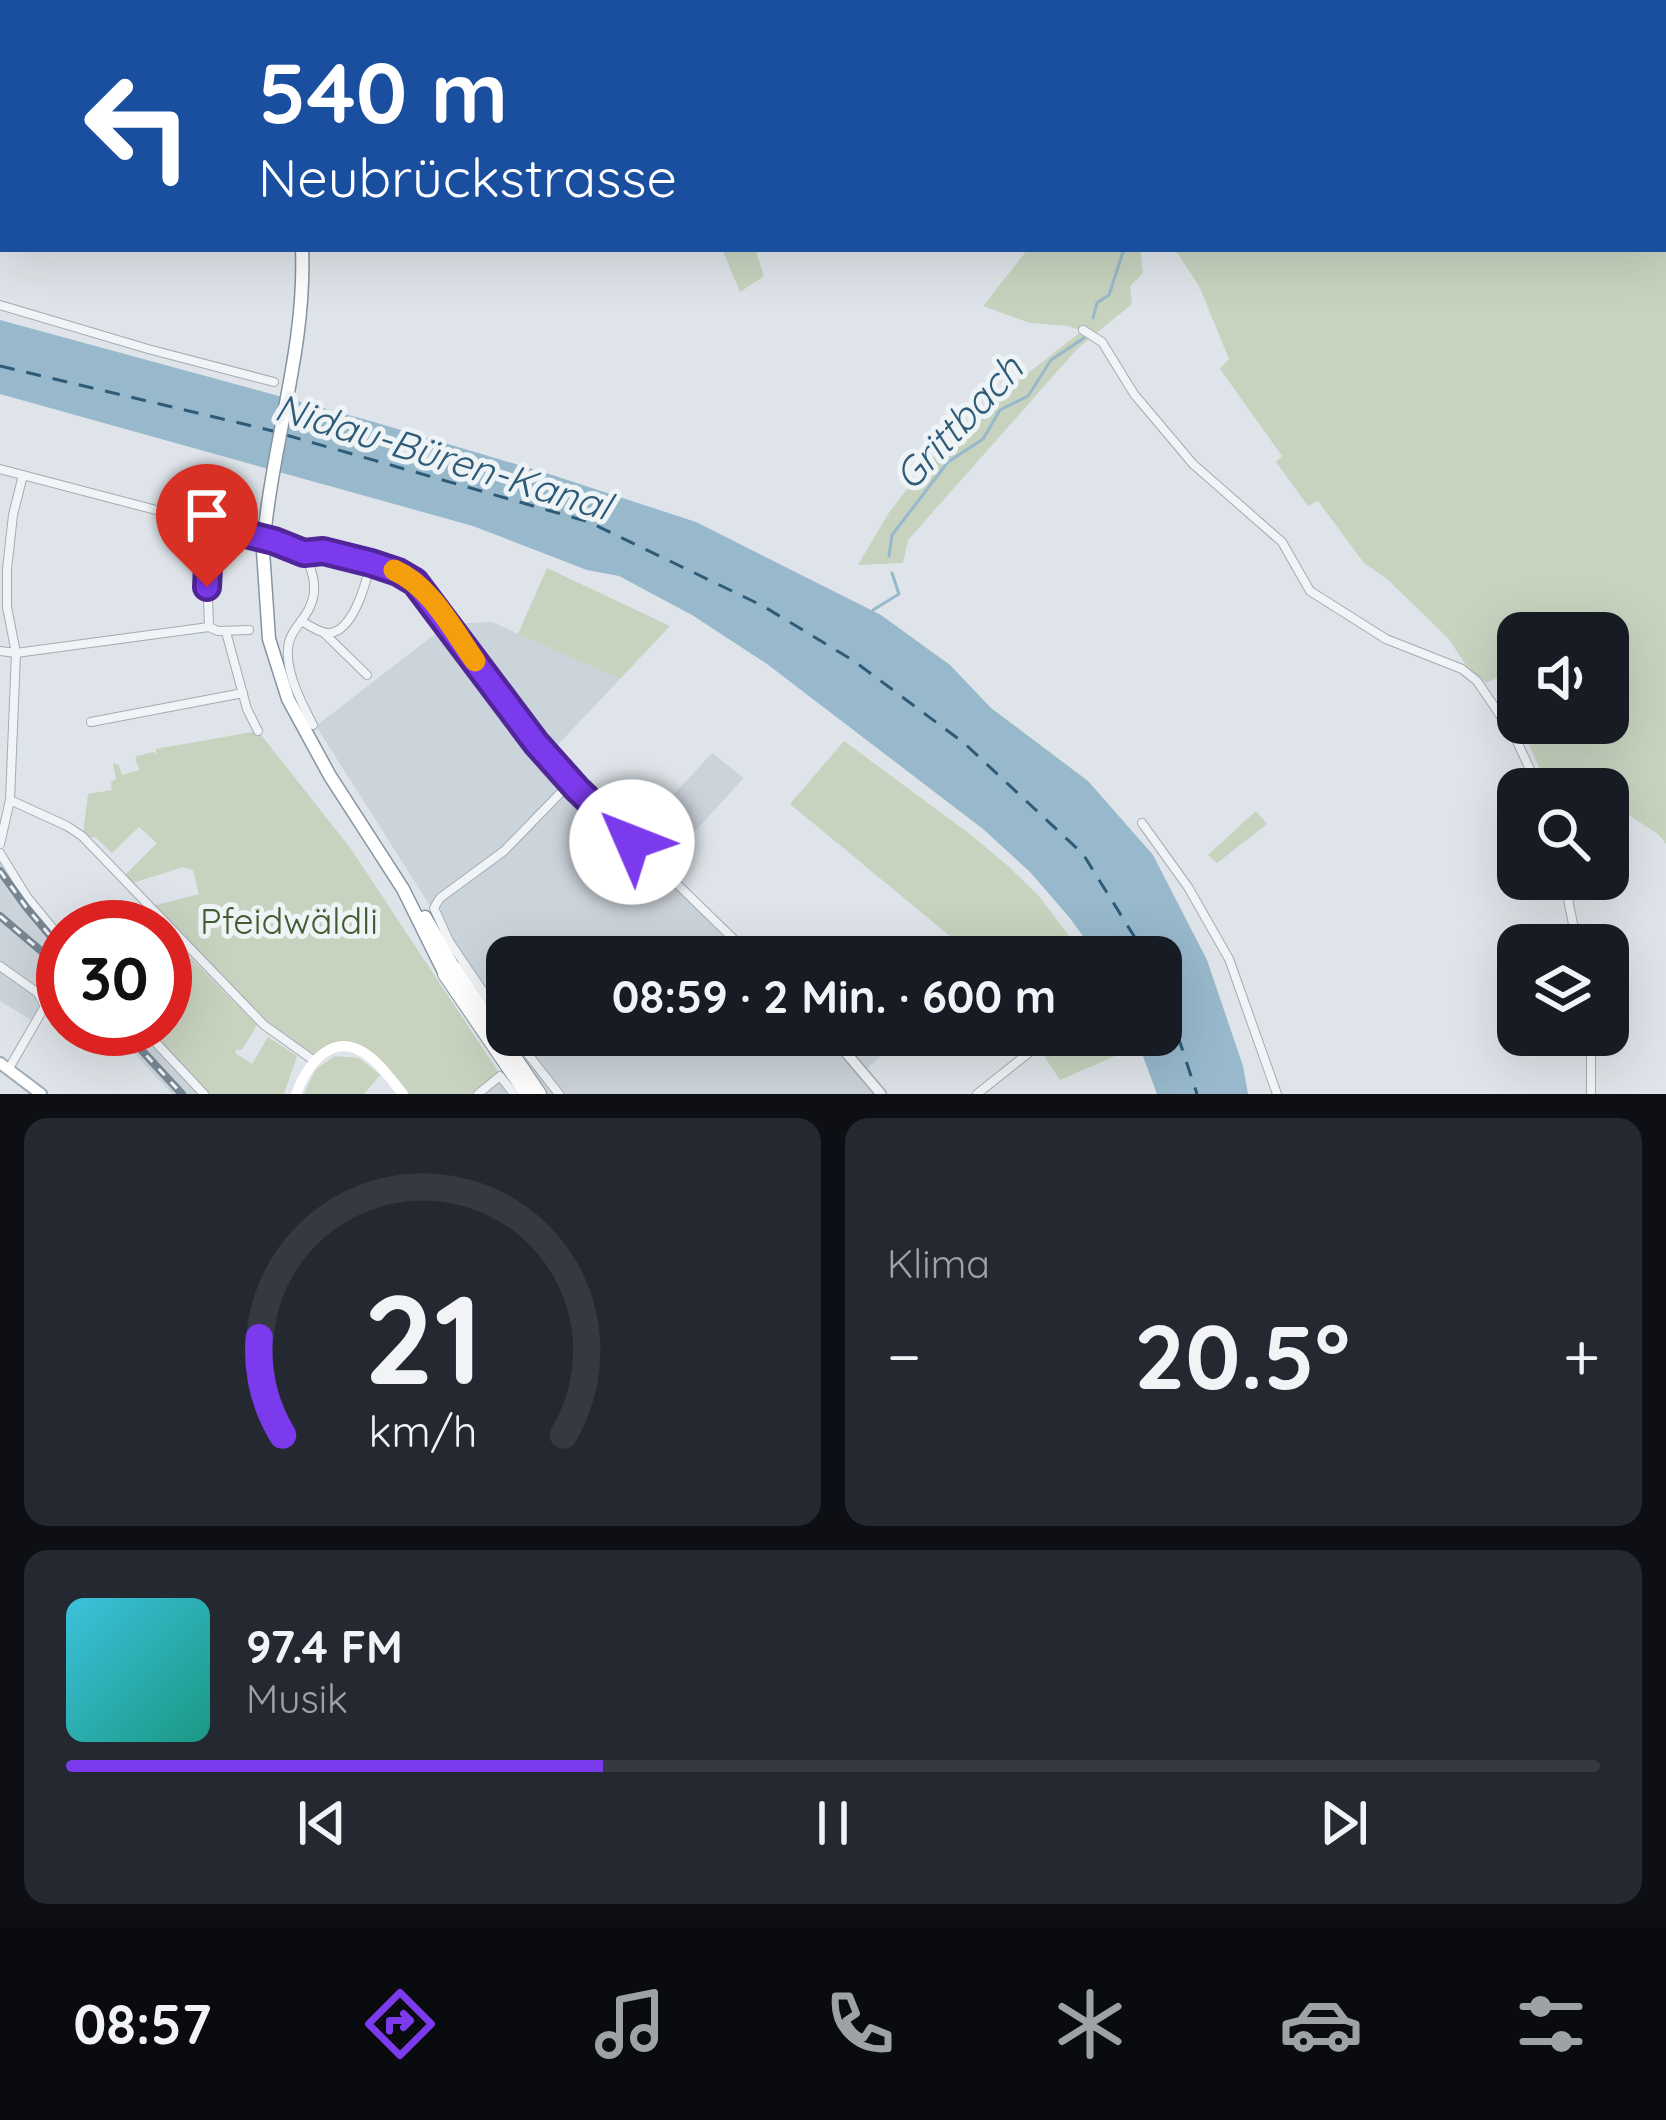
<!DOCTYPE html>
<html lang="de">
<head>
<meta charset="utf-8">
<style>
  body { margin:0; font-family:Quicksand,sans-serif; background:#242831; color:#f1f3f6; height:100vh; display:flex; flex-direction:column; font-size:45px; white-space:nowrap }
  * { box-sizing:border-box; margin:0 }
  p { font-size:39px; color:#9ea1a6 }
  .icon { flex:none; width:66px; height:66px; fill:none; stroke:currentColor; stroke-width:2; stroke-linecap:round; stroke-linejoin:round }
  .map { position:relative; height:1094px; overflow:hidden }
  .panel { display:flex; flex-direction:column; gap:24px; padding:24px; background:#0d0f14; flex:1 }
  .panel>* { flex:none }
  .top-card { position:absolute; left:0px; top:0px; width:1668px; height:252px; box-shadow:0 12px 48px #0002; background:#1a4fa0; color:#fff; overflow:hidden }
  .fabs { position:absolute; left:1497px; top:612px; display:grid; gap:24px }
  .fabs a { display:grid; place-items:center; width:132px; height:132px; border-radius:24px; background:#171b24; box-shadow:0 12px 48px #0002; font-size:60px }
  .speed { position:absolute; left:36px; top:900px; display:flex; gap:24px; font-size:60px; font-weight:700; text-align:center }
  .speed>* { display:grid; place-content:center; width:156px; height:156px; border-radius:50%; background:#171b24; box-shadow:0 12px 48px #0002; line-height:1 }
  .speed .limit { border:18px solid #d22; background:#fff; color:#111 }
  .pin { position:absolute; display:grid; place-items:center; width:102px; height:102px; color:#fff; margin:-123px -51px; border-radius:50% 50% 50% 0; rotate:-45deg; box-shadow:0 0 12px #0007 }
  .pin .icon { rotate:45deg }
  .me { position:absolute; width:132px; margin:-66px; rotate:314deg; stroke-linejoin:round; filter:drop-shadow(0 0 9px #0008) }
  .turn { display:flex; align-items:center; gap:42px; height:252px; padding:0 60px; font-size:54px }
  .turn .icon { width:156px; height:156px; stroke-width:2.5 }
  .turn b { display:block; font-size:84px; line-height:102px }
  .big { font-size:90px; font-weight:700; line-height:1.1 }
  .panel .card { flex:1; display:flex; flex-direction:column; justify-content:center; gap:18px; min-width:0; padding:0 42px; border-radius:24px; background:#242831 }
  .panel .dial { align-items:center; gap:0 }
  .dial svg { height:312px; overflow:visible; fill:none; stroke:#363941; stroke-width:7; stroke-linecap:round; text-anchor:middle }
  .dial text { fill:#f1f3f6; stroke:none }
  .song { display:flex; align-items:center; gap:36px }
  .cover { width:144px; height:144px; border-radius:18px; background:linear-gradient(135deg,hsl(190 70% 55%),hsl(170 70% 35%)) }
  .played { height:12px; border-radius:6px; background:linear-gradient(90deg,#7c3aed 35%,#363941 35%) }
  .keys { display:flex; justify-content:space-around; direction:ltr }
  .heat { display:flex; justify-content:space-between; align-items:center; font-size:66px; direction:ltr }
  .panel .tiles { flex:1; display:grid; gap:24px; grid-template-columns:1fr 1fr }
  .card:last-child { grid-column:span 2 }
  .trip { position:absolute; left:486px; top:936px; width:696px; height:120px; border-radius:24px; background:#171b24; box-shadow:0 12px 48px #0002; font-weight:700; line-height:120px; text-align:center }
  .tab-bar { display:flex; height:192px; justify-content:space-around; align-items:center; background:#090b0e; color:#9ea1a6 }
  .tab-bar .icon { width:84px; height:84px }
  .tab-bar .active { color:#7c3aed }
  .tab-bar b { font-size:54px; color:#f1f3f6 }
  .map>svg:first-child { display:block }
</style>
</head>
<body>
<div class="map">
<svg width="1666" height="1094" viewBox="0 0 1666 1094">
  <rect width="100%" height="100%" fill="#dee4e9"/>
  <g fill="#ccd4db">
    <polygon points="492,622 620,679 552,751 550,760 611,815 629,804 652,818 712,753 744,778 660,869 752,957 507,957 507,1027 316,726 448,624"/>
    <polygon points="0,862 63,945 61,1015 40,1009 33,1021 0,1001"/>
    <polygon points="112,1029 140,1029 204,1094 172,1094"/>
    <polygon points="513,1035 831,1035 846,1049 864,1035 905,1035 864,1071 881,1094 478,1094 528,1055"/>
  </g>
  <g fill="#c7d3bf">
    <polygon points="576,0 1666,0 1666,844 1659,835 1608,801 1608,789 1549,789 1519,723 1608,723 1608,633 1518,633 1518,722 1497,678 1486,683 1466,665 1448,638 1387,579 1364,563 1318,501 1308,506 1276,462 1282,456 1220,369 1229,359 1199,286 1175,249 1665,249 1665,3 579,3"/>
    <polygon points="722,249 755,249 764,276 740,292"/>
    <polygon points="1028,249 1140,249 1143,273 1130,286 1132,304 1078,348 908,540 903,563 858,565 888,514 924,467 977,413 1082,331 1068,326 1030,323 983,306"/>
    <polygon points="547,568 670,626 620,679 518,634"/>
    <polygon points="258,731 351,849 495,1067 500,1076 478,1094 403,1094 375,1061 347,1048 313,1060 276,1035 149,907 199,894 193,870 183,867 133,883 125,875 157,843 139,827 112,853 95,837 89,838 83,833 88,794 112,790 111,782 116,779 113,763 119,765 122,775 140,770 135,760 137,756 154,752 156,755 156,749"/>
    <polygon points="844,741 971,835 1007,865 1039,896 1085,957 971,957 951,937 790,804"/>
    <polygon points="1256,811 1267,824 1217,863 1208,855"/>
    <polygon points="185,952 257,1025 242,1050 237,1049 235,1053 252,1064 268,1037 297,1056 284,1094 208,1094 144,1029 165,1029 165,973"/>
    <polygon points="1030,1035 1124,1035 1129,1050 1060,1080"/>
    <polygon points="335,1056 359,1058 380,1075 364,1094 304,1094 316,1069"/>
  </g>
  <polygon fill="#97b9cb" points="0,320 374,422 549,474 696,522 881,615 950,665 991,708 1088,781 1153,855 1207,960 1243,1066 1248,1094 1157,1094 1135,1035 1161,1035 1161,957 1098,957 1069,917 1031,873 983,829 767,664 692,615 619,576 587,570 473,526 0,394"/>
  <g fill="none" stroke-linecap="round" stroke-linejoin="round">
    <g stroke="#97b9cb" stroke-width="3">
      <polyline points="738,3 739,0"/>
      <polyline points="1203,3 1205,0"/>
      <polyline points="1093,318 1097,303 1109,295 1124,249"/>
      <polyline points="889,556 892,535 948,462 983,439 1000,410 1028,396 1051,360 1084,338"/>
      <polyline points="873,610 899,594 892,573"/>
    </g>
    <g stroke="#2e5b77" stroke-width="3" stroke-dasharray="15 12" stroke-linecap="butt">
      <polyline points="0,366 277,432"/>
      <polyline points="286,435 589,522 763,606 854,661 964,743 1083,854 1147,957"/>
      <polyline points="1161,985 1197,1094"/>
    </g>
    <defs>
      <g id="minor">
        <polyline points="0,305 148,349 274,382"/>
        <polyline points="1083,330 1102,342 1134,394 1193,464 1282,542 1310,591 1386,639 1462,669 1477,681 1515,737 1539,789"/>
        <polyline points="0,469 274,541 304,553 323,551 371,563 402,574 415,582 550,760 750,955"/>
        <path d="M304 553C315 575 320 595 304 617 299 625 292 631 289 642 283 668 301 702 313 725"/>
        <path d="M301 621C309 625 321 634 330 633 354 630 366 582 371 563"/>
        <polyline points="209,627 207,568 210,525"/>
        <polyline points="226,632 247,709 258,731"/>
        <polyline points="325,634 367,675"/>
        <polyline points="0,651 16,653 209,627 218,631 249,630"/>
        <polyline points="91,722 243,693"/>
        <polyline points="10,800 67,826 82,836 264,1025 313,1060"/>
        <polyline points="1142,823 1188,887 1229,959 1277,1094"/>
        <polyline points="0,844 10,800 16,653 7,607 7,569 13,515 23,475"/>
        <polyline points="0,853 27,897 63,941"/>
        <polyline points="1564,879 1573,924 1583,945"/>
        <polyline points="749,956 759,951 767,957"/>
        <polyline points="0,966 38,993 45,1006 8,1070"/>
        <polyline points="507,1027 449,941 434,908 440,898 504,851 571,782"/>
        <polyline points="143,1029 204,1094"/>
        <polyline points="513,1035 559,1094"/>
        <polyline points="478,1094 500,1076 514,1094"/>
        <polyline points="977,1094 1036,1047"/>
        <polyline points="1591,1094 1591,1035"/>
      </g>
      <polyline id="tertiary" points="831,1035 881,1094"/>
      <polyline id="primary" points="0,1063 41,1094"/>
      <g id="trunk">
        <polyline points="216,0 218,3"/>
        <path d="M265 528C275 434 306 344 302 249"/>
        <polyline points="263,551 269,639 288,699 330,776 403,889 445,974"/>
        <polyline points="425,917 454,968"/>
      </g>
      <g id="motorway">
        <polyline points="454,968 539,1094"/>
        <polyline points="445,974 527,1094"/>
      </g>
    </defs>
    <use href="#minor" stroke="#a3acb3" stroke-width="10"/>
    <use href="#tertiary" stroke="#a3acb3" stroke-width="12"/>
    <use href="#primary" stroke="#9dabb5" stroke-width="14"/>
    <use href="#trunk" stroke="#8594a0" stroke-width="15"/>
    <use href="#motorway" stroke="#8594a0" stroke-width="16"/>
    <use href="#minor" stroke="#f1f4f7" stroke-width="8"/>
    <use href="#tertiary" stroke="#f1f4f7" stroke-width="9"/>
    <path stroke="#fff" stroke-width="10" d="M296 1094C308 1063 334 1028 370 1057 383 1067 393 1082 403 1094"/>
    <use href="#primary" stroke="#fff" stroke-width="10"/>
    <use href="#trunk" stroke="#fff" stroke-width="12"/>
    <use href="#motorway" stroke="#fff" stroke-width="14"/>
    <defs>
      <g id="rail">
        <polyline points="0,29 3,7"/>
        <polyline points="0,871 26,907 63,951"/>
        <polyline points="0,916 60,967"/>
        <polyline points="122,1029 182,1094"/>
      </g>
    </defs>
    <use href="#rail" stroke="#778693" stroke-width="8"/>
    <use href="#rail" stroke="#eef3f6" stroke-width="3" stroke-dasharray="9" stroke-linecap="butt"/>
    <defs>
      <polyline id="trunk-bridge" points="263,551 265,528"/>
    </defs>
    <use href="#trunk-bridge" stroke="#8594a0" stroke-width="15" stroke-linecap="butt"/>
    <use href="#trunk-bridge" stroke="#fff" stroke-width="12"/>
  </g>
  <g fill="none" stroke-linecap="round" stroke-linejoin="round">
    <defs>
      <polyline id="route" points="207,587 210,525 274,541 304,553 323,551 371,563 398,572 415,582 536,743 577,789 632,842"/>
    </defs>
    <use href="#route" stroke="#51269a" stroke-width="30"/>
    <use href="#route" stroke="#7c3aed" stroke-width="21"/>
    <path stroke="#f59e0b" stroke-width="21" d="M394 570C431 586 453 630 475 661"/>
  </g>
  <g text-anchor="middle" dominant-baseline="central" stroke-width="10" stroke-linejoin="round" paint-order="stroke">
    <g font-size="36" fill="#425d33" stroke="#eef3f6">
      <text x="289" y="920">Pfeidwäldli</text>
    </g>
    <g font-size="39" font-style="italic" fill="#2e5b77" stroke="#eef3f6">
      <text transform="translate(958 422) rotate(-47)">Grittbach</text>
      <text transform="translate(443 456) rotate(17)">Nidau-Büren-Kanal</text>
    </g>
  </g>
</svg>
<div class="fabs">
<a><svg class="icon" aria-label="sound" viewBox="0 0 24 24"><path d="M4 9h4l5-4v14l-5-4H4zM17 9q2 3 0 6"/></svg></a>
<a><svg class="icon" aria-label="search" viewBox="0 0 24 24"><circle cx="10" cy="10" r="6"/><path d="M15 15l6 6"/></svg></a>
<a><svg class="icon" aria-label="layers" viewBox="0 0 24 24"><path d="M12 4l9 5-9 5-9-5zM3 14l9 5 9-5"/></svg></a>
</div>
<div class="speed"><div class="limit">30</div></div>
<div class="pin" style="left:207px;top:587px;background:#d93025"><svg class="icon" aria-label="arrive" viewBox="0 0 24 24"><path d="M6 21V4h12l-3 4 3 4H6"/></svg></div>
<svg class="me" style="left:632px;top:842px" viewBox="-20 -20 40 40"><circle r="19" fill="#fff"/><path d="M0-13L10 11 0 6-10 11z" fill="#7c3aed"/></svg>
<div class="trip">08:59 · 2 Min. · 600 m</div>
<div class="top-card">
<div class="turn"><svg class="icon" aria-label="left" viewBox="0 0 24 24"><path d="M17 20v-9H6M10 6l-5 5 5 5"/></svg><div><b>540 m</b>Neubrückstrasse</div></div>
</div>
</div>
<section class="panel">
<div class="tiles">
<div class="card dial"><svg viewBox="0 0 100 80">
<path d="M14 69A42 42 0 1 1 86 69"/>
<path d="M14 69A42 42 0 0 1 8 44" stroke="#7c3aed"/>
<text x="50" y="56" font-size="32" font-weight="700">21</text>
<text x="50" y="72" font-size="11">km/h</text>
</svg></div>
<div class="card"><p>Klima</p>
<div class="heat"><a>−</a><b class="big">20.5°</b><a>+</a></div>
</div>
<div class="card">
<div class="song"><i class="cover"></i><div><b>97.4 FM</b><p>Musik</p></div></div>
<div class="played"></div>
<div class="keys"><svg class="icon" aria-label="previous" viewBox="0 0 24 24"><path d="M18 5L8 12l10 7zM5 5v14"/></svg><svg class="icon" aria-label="pause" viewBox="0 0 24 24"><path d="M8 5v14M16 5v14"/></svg><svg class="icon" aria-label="next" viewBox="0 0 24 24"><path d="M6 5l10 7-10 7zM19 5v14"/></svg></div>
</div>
</div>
</section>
<nav class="tab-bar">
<b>08:57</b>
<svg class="icon active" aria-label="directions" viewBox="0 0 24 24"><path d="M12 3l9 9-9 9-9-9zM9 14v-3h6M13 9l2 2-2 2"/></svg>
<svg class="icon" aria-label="music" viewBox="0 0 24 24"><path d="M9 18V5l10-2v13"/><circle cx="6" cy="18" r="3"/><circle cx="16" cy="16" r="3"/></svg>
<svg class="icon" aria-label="phone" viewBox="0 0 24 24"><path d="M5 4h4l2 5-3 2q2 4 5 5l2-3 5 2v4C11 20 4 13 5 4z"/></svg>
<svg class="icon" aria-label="climate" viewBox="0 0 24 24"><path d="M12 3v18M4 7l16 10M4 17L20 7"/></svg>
<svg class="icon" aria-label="car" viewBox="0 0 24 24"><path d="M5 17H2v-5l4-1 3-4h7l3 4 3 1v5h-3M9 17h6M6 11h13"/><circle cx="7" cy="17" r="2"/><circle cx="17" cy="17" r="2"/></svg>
<svg class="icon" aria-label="filters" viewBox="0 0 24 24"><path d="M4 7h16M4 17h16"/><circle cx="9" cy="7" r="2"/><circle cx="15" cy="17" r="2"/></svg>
</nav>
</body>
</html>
